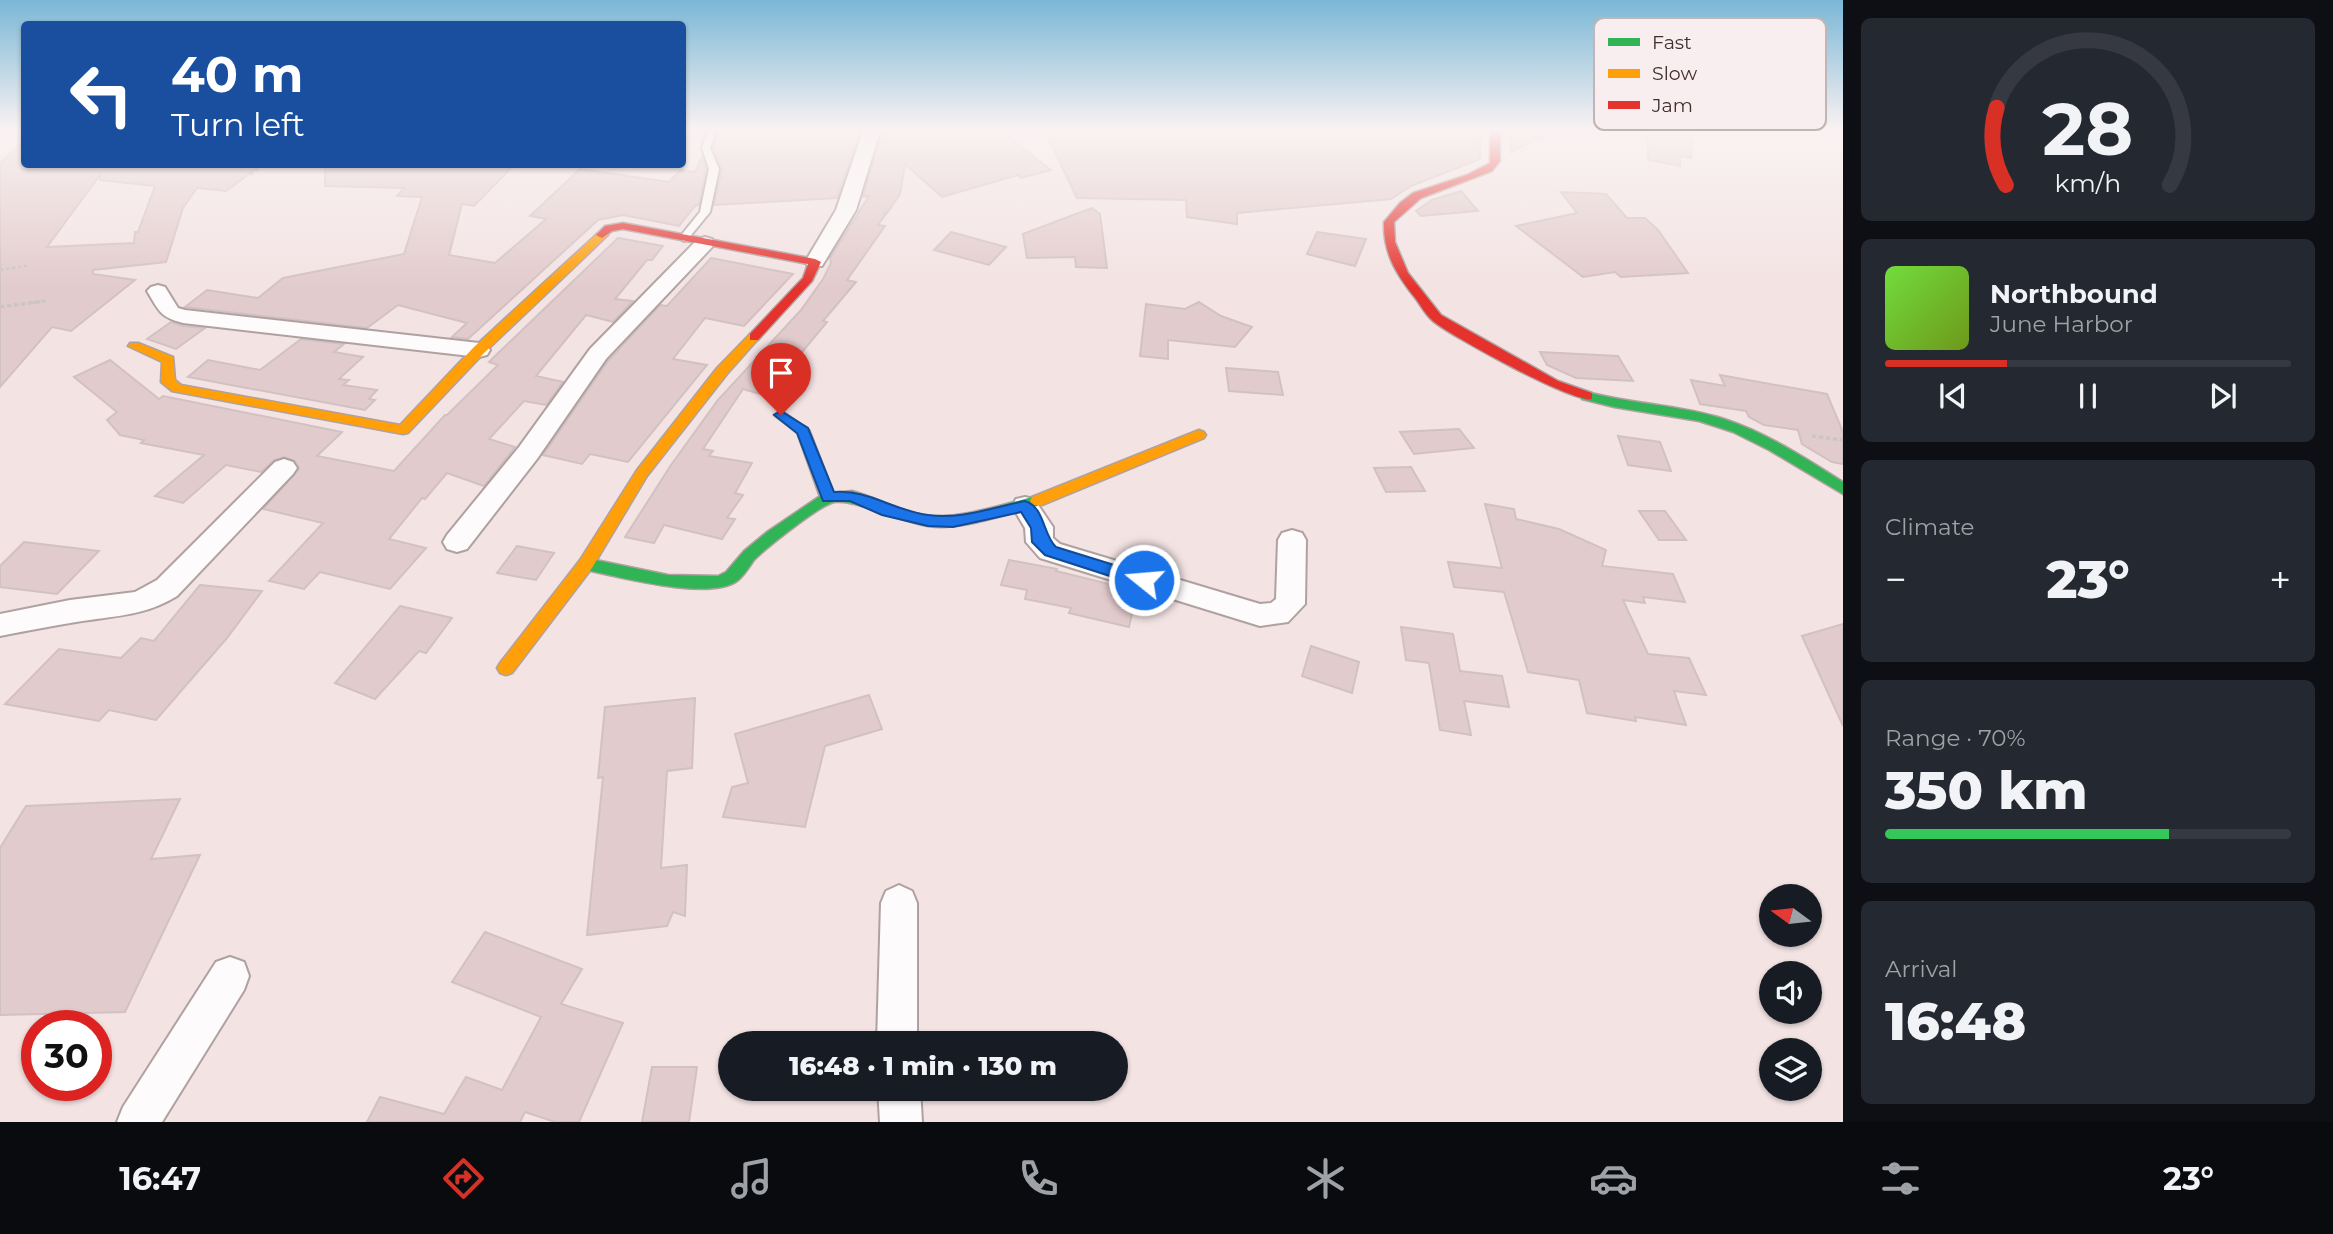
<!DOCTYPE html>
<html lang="en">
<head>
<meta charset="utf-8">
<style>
  body { margin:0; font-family:Montserrat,sans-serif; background:#242831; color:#f1f3f6; height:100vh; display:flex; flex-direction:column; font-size:26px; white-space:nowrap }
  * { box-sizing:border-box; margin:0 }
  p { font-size:23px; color:#9ea1a6 }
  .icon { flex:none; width:38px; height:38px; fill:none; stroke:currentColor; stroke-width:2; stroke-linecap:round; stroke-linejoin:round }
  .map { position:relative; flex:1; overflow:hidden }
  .drawer { display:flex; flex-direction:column; gap:18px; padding:18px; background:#0d0f14; width:490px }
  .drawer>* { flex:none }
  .guide { position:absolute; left:21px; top:21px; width:665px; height:147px; border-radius:7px; box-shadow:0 2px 5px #0004; background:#1a4fa0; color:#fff; overflow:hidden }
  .needle { width:46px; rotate:285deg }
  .fabs { position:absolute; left:1759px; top:884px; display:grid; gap:14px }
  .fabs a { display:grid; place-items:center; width:63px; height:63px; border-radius:50%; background:#171b24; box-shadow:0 2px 5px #0004; font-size:35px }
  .speed { position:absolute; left:21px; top:1010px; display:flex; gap:14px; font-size:35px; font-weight:700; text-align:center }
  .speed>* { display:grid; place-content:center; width:91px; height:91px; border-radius:50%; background:#171b24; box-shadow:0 2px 5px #0004; line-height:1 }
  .speed .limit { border:10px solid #d22; background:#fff; color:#111 }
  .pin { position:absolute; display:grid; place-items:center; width:60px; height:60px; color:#fff; margin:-72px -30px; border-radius:50% 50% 50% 0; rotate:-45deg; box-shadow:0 0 7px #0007 }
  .pin .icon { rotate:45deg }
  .me { position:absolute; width:77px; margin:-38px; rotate:287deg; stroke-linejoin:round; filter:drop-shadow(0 0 5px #0008) }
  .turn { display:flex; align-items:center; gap:24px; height:147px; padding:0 35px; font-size:32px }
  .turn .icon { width:91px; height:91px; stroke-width:2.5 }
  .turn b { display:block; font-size:49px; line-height:60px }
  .big { font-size:52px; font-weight:800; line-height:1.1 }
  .drawer .tile { flex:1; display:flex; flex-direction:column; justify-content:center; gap:10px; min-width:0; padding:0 24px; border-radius:10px; background:#242831 }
  .drawer .dial { align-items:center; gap:0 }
  .dial svg { height:182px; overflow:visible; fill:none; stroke:#363941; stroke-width:7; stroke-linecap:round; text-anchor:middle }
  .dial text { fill:#f1f3f6; stroke:none }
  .song { display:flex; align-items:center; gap:21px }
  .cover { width:84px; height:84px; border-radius:10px; background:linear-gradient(135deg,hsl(100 70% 55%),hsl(80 70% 35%)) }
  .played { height:7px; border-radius:4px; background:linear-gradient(90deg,#d93025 30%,#363941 30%) }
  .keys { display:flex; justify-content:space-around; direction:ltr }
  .heat { display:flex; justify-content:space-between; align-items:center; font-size:38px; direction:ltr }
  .charge { height:10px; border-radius:5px; background:linear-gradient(90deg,#34c759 70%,#363941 0) }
  .trip { position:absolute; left:718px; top:1031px; width:410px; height:70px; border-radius:35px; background:#171b24; box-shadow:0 2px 5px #0004; font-weight:800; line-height:70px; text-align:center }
  .tab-bar { display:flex; height:112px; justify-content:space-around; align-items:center; background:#090b0e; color:#9ea1a6 }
  .tab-bar .icon { width:49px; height:49px }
  .tab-bar .current { color:#d93025 }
  .tab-bar b { font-size:32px; color:#f1f3f6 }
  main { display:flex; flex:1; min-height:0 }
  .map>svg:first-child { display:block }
</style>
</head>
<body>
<main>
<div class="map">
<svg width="1843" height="1122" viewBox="0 0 1843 1122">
  <rect width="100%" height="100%" fill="#f3e3e3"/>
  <g fill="#e2cbcc" stroke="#d2c1c2" stroke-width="2" fill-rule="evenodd">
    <polygon points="718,131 860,131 837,198 714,205 722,170 713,148"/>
    <polygon points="1001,131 1051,170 1021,178 1018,175 942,197 905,164 900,194 887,213 883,214 886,214 878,225 885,226 847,280 856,282 823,321 827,322 788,369 796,371 774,398 743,389 703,449 713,451 709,456 752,463 735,493 743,495 727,518 735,519 722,539 664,525 654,543 625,537 671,465 718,400 801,310 823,279 831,263 830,258 869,196 863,197 882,132"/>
    <polygon points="1045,131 1480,131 1480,159 1411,186 1391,199 1237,213 1237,224 1187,217 1186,200 1077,198"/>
    <polygon points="1510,131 1553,131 1511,152"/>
    <polygon points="1647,131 1693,131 1691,158 1680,156 1680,166 1648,160"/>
    <path d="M24 141V164H263L226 191 197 188 183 208 166 262 93 270V274L135 280 71 331 52 327 0 387V163ZM100 175V180L155 186 138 232H135L134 243 47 247Z"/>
    <polygon points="702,157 706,169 699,205 695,206 679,226 623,215 598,220 468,339 452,337 467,323 398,305 367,328 185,307 207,290 258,298 283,278 404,254 422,197 397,196 404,188 325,186 325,167 473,164 511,168 474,206 462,204 449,255 495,263 546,219 530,216 580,169 669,182 681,170 695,172"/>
    <polygon points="1461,191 1478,211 1421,216 1416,211 1432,200"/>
    <polygon points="1561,192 1606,194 1627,218 1645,218 1658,230 1688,273 1621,277 1615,272 1583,277 1516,226 1577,213"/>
    <polygon points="1092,208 1100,214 1107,268 1076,267 1075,257 1027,258 1023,234"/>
    <polygon points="951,232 1006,247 989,265 934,250"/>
    <polygon points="1317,232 1366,239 1355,266 1307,254"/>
    <polygon points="618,238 663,246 652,260 647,260 615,299 633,301 613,322 586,315 536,376 563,382 546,405 524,401 489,439 515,447 484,486 447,473 425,499 422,498 389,539 426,548 390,589 320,572 304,589 269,581 323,523 263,509 299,469 295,461 285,457 274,460 261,472 226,465 183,503 155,496 204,455 141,443 144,440 120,435 107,420 117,412 74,377 110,360 159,399 163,396 342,432 317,456 394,471 445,415 447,415 498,365 489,362 492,359"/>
    <polygon points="711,258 793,274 744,326 705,318 673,359 707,365 628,462 590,454 582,464 543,455 608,361 660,305 667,306"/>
    <polygon points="1199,302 1221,316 1252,327 1235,347 1168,340 1168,359 1140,356 1146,304 1185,309"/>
    <polygon points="171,322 183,326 205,328 176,349 147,339"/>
    <polygon points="301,339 344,344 334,352 363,357 339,379 349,380 343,385 377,390 369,399 375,400 365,410 188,377 208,360 260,370"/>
    <polygon points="1540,352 1618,356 1633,381 1576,378 1547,365"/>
    <polygon points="1226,368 1278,372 1283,395 1229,391"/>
    <polygon points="1720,375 1827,394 1843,432 1843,464 1832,462 1802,444 1798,430 1764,425 1749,417 1746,411 1700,404 1691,380 1725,386"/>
    <polygon points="1459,429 1474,448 1414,454 1400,432"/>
    <polygon points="1618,436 1660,442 1671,471 1628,465"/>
    <polygon points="1411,467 1425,491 1386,492 1374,468"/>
    <polygon points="1485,504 1514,509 1516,519 1559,529 1606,550 1602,566 1673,574 1685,602 1643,597 1645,603 1623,600 1648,654 1689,658 1706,695 1674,691 1686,725 1635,717 1636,721 1587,713 1579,680 1528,672 1504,592 1454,587 1448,562 1502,568"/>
    <polygon points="1639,511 1665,511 1686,540 1659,540"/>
    <polygon points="24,542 99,551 57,594 0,587 0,566"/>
    <polygon points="517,546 554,553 536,580 497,573"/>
    <polygon points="1009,560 1057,569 1056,571 1137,591 1129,627 1069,613 1071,608 1025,599 1027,590 1001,585"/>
    <polygon points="200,585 262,591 227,638 156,720 109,710 99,721 5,704 59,649 121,658 141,638 154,641"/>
    <polygon points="400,606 452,618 426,653 419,651 375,699 335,683"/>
    <polygon points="1843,624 1843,726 1802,636"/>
    <polygon points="1401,627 1453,634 1460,671 1502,676 1509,707 1464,701 1471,735 1440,730 1429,663 1406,660"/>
    <polygon points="1311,646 1359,662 1352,693 1302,676"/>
    <polygon points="869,695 882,729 825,746 805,827 723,817 732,787 748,783 735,734"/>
    <polygon points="695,698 692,768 667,771 661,868 687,865 685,916 673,912 667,926 587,935 603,777 598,778 605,707"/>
    <polygon points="180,799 151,859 200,855 125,1012 0,1015 0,848 26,806"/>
    <polygon points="485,932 582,969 561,1004 623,1023 579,1122 555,1122 525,1112 520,1122 367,1122 380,1097 444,1114 466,1077 502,1090 541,1017 452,982"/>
    <polygon points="652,1067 697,1067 689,1122 642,1122"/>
  </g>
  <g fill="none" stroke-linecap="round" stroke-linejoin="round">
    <defs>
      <g id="lane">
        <polygon points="708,131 716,131 710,148 719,169 710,212 687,240 684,241 679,238 700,212 709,169 702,148"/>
        <polygon points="781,411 809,431 835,498 833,501 823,501 821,498 798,433 775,415"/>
      </g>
      <g id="street">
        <polygon points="863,131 880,131 856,210 822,266 808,266 805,262 836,210"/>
        <polygon points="705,237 712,239 715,243 712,247 606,359 537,459 467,549 457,552 447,549 443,542 447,535 519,447 590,349 698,239"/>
        <path d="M158 285 165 287 178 308 185 310 479 343 487 345 490 350 487 355 479 357 183 323C160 317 159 311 147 291L151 287Z"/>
        <path d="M284 459 293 462 297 468 293 474 177 596C145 616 113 616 76 622 51 626 25 631 0 636V614L70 600 135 592 157 580 275 462Z"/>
        <polygon points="1025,497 1034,499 1053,527 1053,538 1060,544 1260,604 1271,603 1276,599 1278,540 1282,533 1292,530 1302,533 1306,540 1305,604 1288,622 1260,626 1040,558 1026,542 1025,528 1012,506 1016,499"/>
        <polygon points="899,885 912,891 917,903 917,1043 877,1043 881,903 886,891"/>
        <polygon points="230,957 244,962 249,976 244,990 162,1122 117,1122 123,1107 216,962"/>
        <polygon points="878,1088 920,1088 922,1122 880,1122"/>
      </g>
      <g id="fast">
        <path d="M1587 392C1632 404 1680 405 1724 419 1767 433 1805 458 1843 482V494L1769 450 1733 432 1699 421 1614 407 1582 399 1580 396Z"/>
        <path d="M852 491C878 498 902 513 930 516 965 518 1003 504 1037 496L1044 501 1037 506C1003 514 963 531 928 526 903 523 849 496 831 503 814 510 767 547 754 560 749 567 744 576 737 581 709 601 620 577 586 570L578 564 586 558 668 575 718 576 726 572 744 551 767 532 823 494Z"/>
      </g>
      <g id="slow">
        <polygon points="598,233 608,235 484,353 408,433 403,434 172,391 161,382 162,362 128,346 130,343 138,343 173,357 175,380 181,385 400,425 474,347"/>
        <polygon points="754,333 760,337 727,374 647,476 592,568 512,673 506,675 500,673 497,668 500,663 580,560 637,470 717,368 750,334"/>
        <polygon points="1199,430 1204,432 1206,435 1204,438 1042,505 1032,505 1030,501 1032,497"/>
      </g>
      <g id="jam">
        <path d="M1490 131H1500V161L1492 171 1421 198 1394 222 1395 242 1408 273 1441 315 1558 381 1592 393V399C1573 403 1451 336 1433 321 1426 315 1421 306 1416 299 1397 275 1383 254 1384 222L1400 203 1413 193 1467 175 1490 163Z"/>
        <polygon points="623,223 815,259 821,262 812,281 758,340 750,340 750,334 803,278 808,264 623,229 612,231 602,238 596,235 605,226"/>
      </g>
    </defs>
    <use href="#lane" stroke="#b0a1a1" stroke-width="4"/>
    <use href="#street" stroke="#b0a1a1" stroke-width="4"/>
    <use href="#fast" stroke="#b0a1a1" stroke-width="3"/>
    <use href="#slow" stroke="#b0a1a1" stroke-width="3"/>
    <use href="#jam" stroke="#b0a1a1" stroke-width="3"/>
    <g stroke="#ccc5c6" stroke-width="2.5" stroke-dasharray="3.5 2.5" stroke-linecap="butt">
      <polyline points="251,175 264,164"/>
      <polyline points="0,270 27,266"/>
      <polyline points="31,303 46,301"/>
    </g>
    <g stroke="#ccc5c6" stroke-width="3.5" stroke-dasharray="4.5 2.5" stroke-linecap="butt">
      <polyline points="0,307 44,301"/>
      <polyline points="1812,436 1843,440"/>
    </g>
    <use href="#lane" fill="#fdfbfb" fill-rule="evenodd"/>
    <use href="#street" fill="#fdfbfb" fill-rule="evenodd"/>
    <use href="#fast" fill="#30b455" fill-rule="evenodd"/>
    <use href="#slow" fill="#ff9f0a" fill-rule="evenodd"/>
    <use href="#jam" fill="#e5322d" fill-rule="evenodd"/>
  </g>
  <linearGradient id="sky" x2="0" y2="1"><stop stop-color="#7ab7d6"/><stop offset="0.45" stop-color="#faf2f2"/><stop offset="1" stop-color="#faf2f2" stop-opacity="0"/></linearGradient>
  <rect width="1843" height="288" fill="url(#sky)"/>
  <path fill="#1a73e8" stroke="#114b97" stroke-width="2" d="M781 411 808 428 834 492C867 489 895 511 928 515 960 520 994 507 1025 501 1045 507 1043 536 1056 547L1150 576 1152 580 1144 587 1045 555 1032 542 1031 528 1021 512 953 527 928 526 882 515 850 501H823L797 433 774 415Z"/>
  <rect x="1594" y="18" width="232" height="112" rx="10" fill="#f9eeef" stroke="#c2b5b6" stroke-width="2"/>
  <rect x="1608" y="38" width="32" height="8" fill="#30b455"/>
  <rect x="1608" y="69" width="32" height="9" fill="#ff9f0a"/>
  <rect x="1608" y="101" width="32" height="8" fill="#e5322d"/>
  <g font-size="19" fill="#422f30">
    <text x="1652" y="49">Fast</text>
    <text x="1652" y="80">Slow</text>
    <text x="1652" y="112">Jam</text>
  </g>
</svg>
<div class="fabs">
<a><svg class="needle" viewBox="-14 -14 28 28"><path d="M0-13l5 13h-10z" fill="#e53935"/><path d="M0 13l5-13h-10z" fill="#9ea1a6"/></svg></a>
<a><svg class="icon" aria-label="sound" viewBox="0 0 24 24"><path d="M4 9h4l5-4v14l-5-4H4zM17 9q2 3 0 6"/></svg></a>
<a><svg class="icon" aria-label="layers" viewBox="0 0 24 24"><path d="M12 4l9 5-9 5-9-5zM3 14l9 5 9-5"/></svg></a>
</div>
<div class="speed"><div class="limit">30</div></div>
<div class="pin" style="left:781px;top:415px;background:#d93025"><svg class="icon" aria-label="arrive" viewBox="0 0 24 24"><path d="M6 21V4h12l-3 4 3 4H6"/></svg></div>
<svg class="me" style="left:1144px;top:580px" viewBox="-20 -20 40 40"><circle r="17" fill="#1a73e8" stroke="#fff" stroke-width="3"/><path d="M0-11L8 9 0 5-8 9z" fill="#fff"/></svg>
<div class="trip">16:48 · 1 min · 130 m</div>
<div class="guide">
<div class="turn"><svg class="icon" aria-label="left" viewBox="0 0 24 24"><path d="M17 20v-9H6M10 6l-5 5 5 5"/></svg><div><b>40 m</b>Turn left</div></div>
</div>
</div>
<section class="drawer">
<div class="tile dial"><svg viewBox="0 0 100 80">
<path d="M14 69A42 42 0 1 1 86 69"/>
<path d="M14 69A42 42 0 0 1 10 35" stroke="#d93025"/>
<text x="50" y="56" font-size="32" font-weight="700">28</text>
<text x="50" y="72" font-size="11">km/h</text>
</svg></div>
<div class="tile">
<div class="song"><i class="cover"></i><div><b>Northbound</b><p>June Harbor</p></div></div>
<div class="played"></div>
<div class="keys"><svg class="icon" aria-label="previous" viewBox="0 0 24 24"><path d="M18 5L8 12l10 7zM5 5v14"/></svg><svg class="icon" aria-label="pause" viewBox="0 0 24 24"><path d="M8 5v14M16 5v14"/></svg><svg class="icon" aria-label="next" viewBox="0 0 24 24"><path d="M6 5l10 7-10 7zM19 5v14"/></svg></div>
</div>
<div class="tile"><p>Climate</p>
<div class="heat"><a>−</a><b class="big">23°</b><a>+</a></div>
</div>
<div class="tile"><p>Range · 70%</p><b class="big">350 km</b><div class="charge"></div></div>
<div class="tile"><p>Arrival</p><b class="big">16:48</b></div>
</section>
</main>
<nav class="tab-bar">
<b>16:47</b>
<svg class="icon current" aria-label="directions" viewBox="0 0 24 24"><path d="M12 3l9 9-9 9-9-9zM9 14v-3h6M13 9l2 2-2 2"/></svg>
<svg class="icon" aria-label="music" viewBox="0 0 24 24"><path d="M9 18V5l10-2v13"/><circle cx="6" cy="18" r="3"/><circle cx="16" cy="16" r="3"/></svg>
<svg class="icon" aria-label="phone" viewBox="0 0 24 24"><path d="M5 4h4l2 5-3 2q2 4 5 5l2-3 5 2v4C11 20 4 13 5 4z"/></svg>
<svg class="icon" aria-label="climate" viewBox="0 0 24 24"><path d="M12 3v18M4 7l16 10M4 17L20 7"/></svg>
<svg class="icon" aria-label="car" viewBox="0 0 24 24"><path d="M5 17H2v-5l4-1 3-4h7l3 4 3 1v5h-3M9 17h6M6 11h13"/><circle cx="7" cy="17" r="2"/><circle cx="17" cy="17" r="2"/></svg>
<svg class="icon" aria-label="filters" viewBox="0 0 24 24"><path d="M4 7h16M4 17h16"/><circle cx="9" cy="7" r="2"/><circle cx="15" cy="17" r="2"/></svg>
<b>23°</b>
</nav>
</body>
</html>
